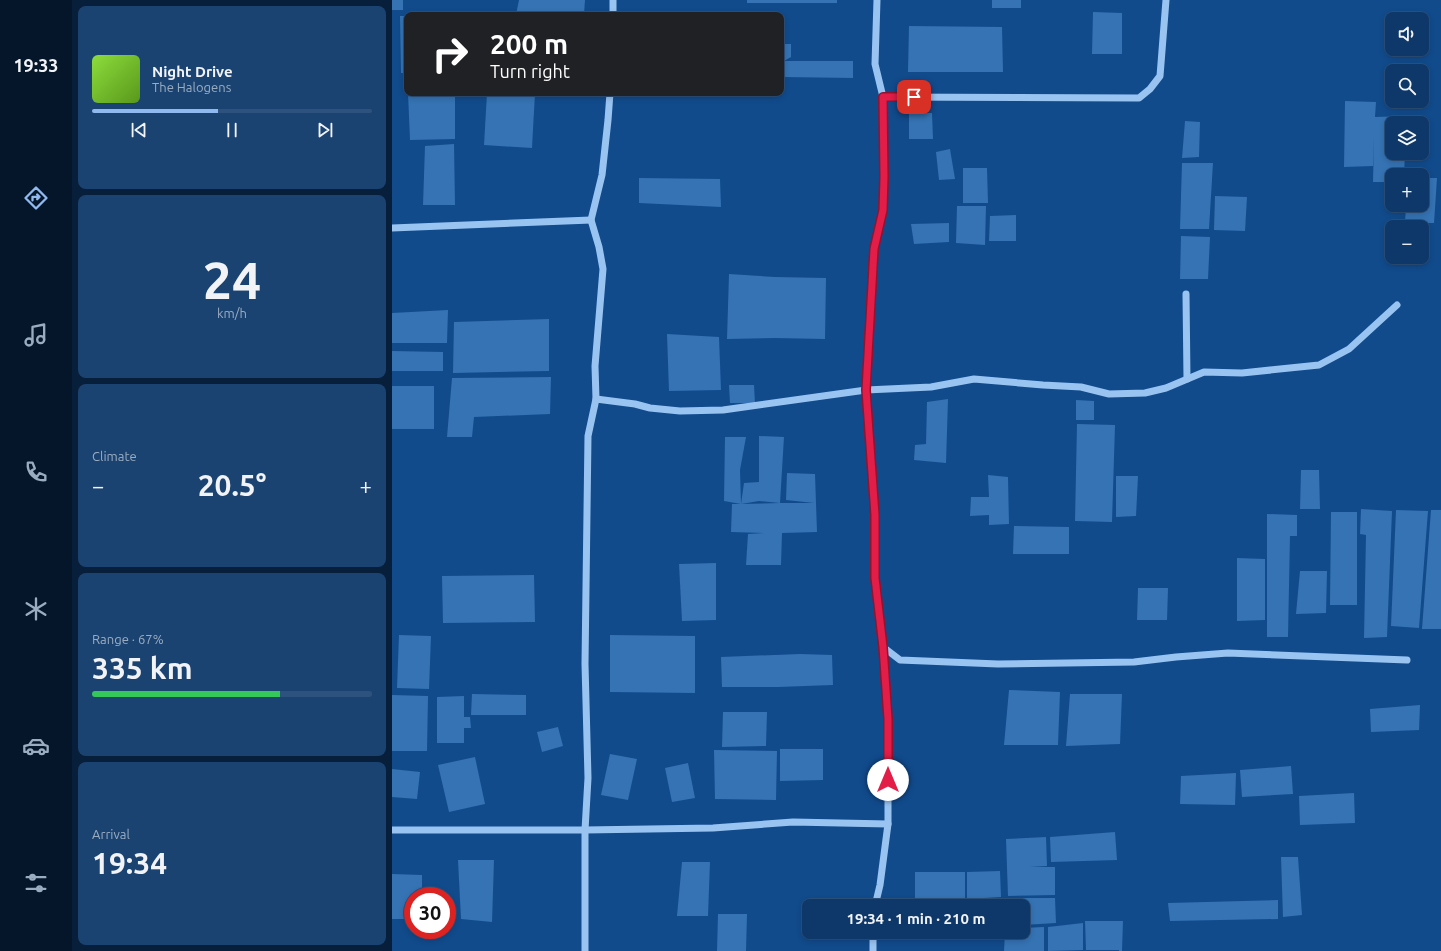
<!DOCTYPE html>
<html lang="en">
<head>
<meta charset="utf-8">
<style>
  body { margin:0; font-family:Ubuntu,sans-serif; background:#1b4371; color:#f1f3f6; height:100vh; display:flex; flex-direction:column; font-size:15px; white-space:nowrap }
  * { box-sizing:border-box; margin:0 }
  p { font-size:13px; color:#9aacc0 }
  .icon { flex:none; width:22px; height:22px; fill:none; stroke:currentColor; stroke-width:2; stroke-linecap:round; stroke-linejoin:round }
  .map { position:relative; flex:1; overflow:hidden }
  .details { display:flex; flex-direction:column; gap:6px; padding:6px; background:#071f3a; width:320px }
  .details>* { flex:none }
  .top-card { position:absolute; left:12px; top:12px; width:380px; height:84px; border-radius:8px; box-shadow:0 2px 6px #0003,0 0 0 1px #2d527d; background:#202124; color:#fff; overflow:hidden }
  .fabs { position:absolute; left:993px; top:12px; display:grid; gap:8px }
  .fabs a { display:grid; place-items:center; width:44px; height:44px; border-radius:8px; background:#0d3869; box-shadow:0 2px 6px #0003,0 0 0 1px #2d527d; font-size:20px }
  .speed { position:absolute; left:12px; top:887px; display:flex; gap:8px; font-size:20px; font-weight:700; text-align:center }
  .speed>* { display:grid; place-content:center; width:52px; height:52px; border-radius:50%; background:#0d3869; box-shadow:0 2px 6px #0003,0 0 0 1px #2d527d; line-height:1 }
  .speed .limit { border:6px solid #d22; background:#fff; color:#111 }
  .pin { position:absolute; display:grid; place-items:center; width:34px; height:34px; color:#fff; margin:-17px; border-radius:8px; box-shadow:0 2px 6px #0006 }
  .me { position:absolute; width:44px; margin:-22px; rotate:0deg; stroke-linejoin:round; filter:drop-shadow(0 0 3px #0008) }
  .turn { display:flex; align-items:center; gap:14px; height:84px; padding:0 20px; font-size:18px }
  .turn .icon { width:52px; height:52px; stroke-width:2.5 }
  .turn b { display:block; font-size:28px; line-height:34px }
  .big { font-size:30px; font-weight:600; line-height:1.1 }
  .details .card { flex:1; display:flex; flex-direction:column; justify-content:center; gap:6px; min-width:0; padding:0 14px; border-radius:8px; background:#1b4371 }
  .details .dial { align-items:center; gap:0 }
  .dial b { font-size:52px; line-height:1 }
  .song { display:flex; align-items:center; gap:12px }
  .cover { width:48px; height:48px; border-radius:6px; background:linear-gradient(135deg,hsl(90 70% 55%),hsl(90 70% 35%)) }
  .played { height:4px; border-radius:2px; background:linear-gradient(90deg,#90b9f0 45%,#2d527d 45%) }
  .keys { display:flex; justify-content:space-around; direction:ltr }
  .heat { display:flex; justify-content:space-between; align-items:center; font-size:22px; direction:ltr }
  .charge { height:6px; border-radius:3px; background:linear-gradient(90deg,#34c759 67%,#2d527d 0) }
  .trip { position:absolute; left:410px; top:899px; width:228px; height:40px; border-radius:8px; background:#0d3869; box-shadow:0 2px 6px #0003,0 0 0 1px #2d527d; font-weight:600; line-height:40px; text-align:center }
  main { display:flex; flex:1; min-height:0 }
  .tab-bar { display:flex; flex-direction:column; width:72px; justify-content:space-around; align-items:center; background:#05162a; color:#9aacc0 }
  .tab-bar .icon { width:28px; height:28px }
  .tab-bar .active { color:#90b9f0 }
  .tab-bar b { font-size:18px; color:#f1f3f6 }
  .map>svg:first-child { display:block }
</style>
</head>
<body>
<main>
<nav class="tab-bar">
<b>19:33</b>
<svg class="icon active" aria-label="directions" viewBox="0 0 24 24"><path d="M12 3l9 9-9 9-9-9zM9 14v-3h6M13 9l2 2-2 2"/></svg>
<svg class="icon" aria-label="music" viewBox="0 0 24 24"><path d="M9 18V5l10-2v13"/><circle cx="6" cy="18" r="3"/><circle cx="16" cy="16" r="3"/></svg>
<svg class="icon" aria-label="phone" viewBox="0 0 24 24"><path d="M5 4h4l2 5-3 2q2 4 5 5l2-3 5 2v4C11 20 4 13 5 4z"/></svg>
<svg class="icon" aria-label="climate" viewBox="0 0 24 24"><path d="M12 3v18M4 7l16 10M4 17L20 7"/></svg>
<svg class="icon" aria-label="car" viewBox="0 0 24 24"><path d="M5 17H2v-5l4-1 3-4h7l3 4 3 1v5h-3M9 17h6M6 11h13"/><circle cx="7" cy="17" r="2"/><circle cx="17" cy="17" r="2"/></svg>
<svg class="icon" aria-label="filters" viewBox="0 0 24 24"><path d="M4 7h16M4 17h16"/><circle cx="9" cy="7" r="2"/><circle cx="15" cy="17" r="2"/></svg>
</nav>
<section class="details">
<div class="card">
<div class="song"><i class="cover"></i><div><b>Night Drive</b><p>The Halogens</p></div></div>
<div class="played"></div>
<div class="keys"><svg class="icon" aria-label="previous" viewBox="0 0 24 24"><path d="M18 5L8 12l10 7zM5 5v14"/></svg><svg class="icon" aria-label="pause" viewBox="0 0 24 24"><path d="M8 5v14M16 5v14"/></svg><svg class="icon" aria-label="next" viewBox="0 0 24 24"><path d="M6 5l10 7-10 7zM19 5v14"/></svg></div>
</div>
<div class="card dial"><b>24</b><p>km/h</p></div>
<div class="card"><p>Climate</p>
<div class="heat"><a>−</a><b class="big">20.5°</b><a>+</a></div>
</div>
<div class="card"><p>Range · 67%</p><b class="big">335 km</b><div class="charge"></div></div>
<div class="card"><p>Arrival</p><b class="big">19:34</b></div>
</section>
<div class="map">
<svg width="1049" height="951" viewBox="0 0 1049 951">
  <rect width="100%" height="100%" fill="#114b8c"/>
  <g fill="#3573b4" fill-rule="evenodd">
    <rect x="0" y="0" width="11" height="10"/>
    <polygon points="127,0 193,0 192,14 124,15"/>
    <rect x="355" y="0" width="90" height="3"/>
    <rect x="600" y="0" width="29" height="8"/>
    <polygon points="701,12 730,13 730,54 700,54"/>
    <polygon points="8,16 15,16 15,73 9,73"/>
    <polygon points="389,19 390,19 391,44 399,44 399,57 392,61 461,61 461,78 391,77 392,70 389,70"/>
    <polygon points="517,26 610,27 611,72 516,72"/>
    <polygon points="16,93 63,93 63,139 18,140"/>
    <polygon points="95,93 143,93 140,148 92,145"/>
    <polygon points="953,101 984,102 983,117 1015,116 1015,123 1000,123 1000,153 1013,153 1012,175 1000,175 1000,182 981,182 982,137 981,166 952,167"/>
    <polygon points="517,113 540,113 541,139 517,139"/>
    <polygon points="793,121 808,122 807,157 790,158"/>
    <polygon points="62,144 63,205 31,205 33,146"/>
    <polygon points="558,149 563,179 547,180 544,152"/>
    <polygon points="790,163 821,163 817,229 788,229"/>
    <polygon points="571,168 595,168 596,203 571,203"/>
    <polygon points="247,178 328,179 329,207 247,203"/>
    <polygon points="1030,178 1045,178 1042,223 1013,223 1014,205 1030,205"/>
    <polygon points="823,196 855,197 853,231 822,230"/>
    <polygon points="565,206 594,206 593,245 564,243"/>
    <polygon points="624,215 624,241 597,241 598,216"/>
    <polygon points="557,223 557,242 522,244 519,224"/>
    <polygon points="789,236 818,237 816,279 788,279"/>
    <polygon points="337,274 383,277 434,278 433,339 383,338 335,339"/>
    <polygon points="56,310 55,343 0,343 0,313"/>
    <polygon points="157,319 157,371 61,373 62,322"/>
    <polygon points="275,334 327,337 329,390 277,391"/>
    <polygon points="0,351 51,352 51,371 0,371"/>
    <polygon points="159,377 158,414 82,417 80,437 55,437 60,378"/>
    <polygon points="337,385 362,385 363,403 338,403"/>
    <rect x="0" y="386" width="42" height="43"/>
    <polygon points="556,399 554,463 522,460 523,445 534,444 535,402"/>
    <polygon points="684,400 702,401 702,420 684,420"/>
    <polygon points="685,424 723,425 720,522 683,521"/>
    <path d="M367 436 392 437 388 503H422L394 500 395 473 423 474 425 532 390 533 389 565H354L356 534 372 533 339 532 340 504H349L352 483 367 482ZM367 501 388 503 349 504Z"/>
    <polygon points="333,437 354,437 348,470 349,504 332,501"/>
    <polygon points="909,470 927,470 928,509 908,509"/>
    <polygon points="596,475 616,477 617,524 597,525 597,515 578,516 579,497 597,497"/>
    <polygon points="724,476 746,476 744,516 724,517"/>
    <polygon points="969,509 1000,511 995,637 972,638 974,535 968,534"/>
    <polygon points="1004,510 1036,511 1027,628 999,626"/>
    <polygon points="1039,510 1049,510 1049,629 1030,629"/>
    <polygon points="939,512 965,512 965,605 938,605"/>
    <polygon points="875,514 905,515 905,536 898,536 896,637 875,637"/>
    <polygon points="622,526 677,527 677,554 621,554"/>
    <polygon points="845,558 873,559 873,620 845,621"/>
    <polygon points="324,563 324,620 290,621 287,564"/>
    <polygon points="908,571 935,571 934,613 904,614"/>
    <polygon points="142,575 143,622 51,623 50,576"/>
    <polygon points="746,588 776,588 775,620 745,620"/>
    <polygon points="7,635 39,636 37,689 5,688"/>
    <polygon points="218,635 303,636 303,693 218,692"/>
    <polygon points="408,654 440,655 441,685 386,687 330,687 329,657"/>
    <polygon points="617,690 668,692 666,745 612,745"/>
    <polygon points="80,694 134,695 134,715 79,715"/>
    <polygon points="678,694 730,694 728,744 674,746"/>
    <polygon points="0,695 36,696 35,751 0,751"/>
    <polygon points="72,696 72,717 78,717 79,728 72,728 72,743 45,743 45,697"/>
    <polygon points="1028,705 1027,730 979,732 978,709"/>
    <polygon points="331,712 375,712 374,746 330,747"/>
    <polygon points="166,727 171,746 150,752 145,732"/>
    <polygon points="388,749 431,749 431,780 388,781"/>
    <polygon points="322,750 385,751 384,800 323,799"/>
    <polygon points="218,754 245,759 236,800 209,795"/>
    <polygon points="83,757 93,804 57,812 46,765"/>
    <polygon points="296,763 303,798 280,802 273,768"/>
    <polygon points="899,766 901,794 850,797 848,770"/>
    <polygon points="0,769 28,772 25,799 0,797"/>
    <polygon points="844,773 843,805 788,804 789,776"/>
    <polygon points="962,793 963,823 908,825 907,796"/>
    <polygon points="723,832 725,860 659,862 658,837"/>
    <polygon points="654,837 655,866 638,867 663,867 663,895 616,896 614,839"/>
    <polygon points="889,857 906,857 910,915 891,917"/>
    <polygon points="66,860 102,860 100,922 69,919"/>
    <polygon points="290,862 318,862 316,916 285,916"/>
    <polygon points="608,871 609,897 575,899 575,872"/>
    <polygon points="523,872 573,872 573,901 610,899 610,906 558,906 558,901 564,901 523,900"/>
    <polygon points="0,874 30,875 30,896 21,896 21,919 0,919"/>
    <polygon points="617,898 663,898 664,923 631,925 631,906 617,906"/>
    <polygon points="886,900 886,919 778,921 776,903"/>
    <polygon points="326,914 355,914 354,951 325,951"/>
    <polygon points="693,921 731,921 730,951 727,951 727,950 694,950"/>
    <polygon points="691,923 691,950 656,951 656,927"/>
    <polygon points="652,927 652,951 612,951 613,932 631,932 631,928"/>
    <rect x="481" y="932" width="27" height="2"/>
  </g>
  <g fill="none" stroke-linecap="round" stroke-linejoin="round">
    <g stroke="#99c4f2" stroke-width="7">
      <polyline points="221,15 221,0"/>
      <polyline points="491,97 747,98 758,89 768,76 774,0"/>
      <polyline points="0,228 199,220"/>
      <polyline points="794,294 795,379"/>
      <polyline points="204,399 243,404 258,408 288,411 331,410 474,390 539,387 582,379 651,385 689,387 717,394 753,393 774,388 812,372 850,373 927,365 957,349 1005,305"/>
      <polyline points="491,647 508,660 606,664 742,662 784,657 836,653 1015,660"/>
      <polyline points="0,830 193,830 321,828 401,822 496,824"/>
      <polyline points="483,906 488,885 496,824 496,719 491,647 483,579 483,515 474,390 482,249 491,210 492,177 491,97 483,64 485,0"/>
      <polyline points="193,951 193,830 196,778 193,664 196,436 204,399 203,366 211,269 207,247 199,220 210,175 216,120 218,93"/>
      <polyline points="481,951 481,932"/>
    </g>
  </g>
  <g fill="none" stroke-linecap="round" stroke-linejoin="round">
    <defs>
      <polyline id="route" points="496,780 496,719 491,647 483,578 483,515 474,390 482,249 491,210 492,177 491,97 522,97"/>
    </defs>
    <use href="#route" stroke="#92132f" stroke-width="10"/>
    <use href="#route" stroke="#e11d48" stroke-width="7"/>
  </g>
</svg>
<div class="fabs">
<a><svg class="icon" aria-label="sound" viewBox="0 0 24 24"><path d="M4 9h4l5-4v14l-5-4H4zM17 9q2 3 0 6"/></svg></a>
<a><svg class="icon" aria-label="search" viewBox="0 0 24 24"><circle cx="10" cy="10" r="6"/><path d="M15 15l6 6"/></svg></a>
<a><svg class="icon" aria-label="layers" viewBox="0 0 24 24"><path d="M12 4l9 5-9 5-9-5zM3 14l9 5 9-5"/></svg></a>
<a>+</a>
<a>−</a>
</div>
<div class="speed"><div class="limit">30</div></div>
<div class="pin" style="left:522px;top:97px;background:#d93025"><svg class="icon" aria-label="arrive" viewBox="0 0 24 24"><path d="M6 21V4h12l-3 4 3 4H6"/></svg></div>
<svg class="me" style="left:496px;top:780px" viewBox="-20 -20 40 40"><circle r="19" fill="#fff"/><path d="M0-13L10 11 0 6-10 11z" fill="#e11d48"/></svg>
<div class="trip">19:34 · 1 min · 210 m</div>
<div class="top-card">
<div class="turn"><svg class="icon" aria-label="right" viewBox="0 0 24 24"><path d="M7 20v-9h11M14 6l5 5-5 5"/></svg><div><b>200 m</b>Turn right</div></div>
</div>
</div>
</main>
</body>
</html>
